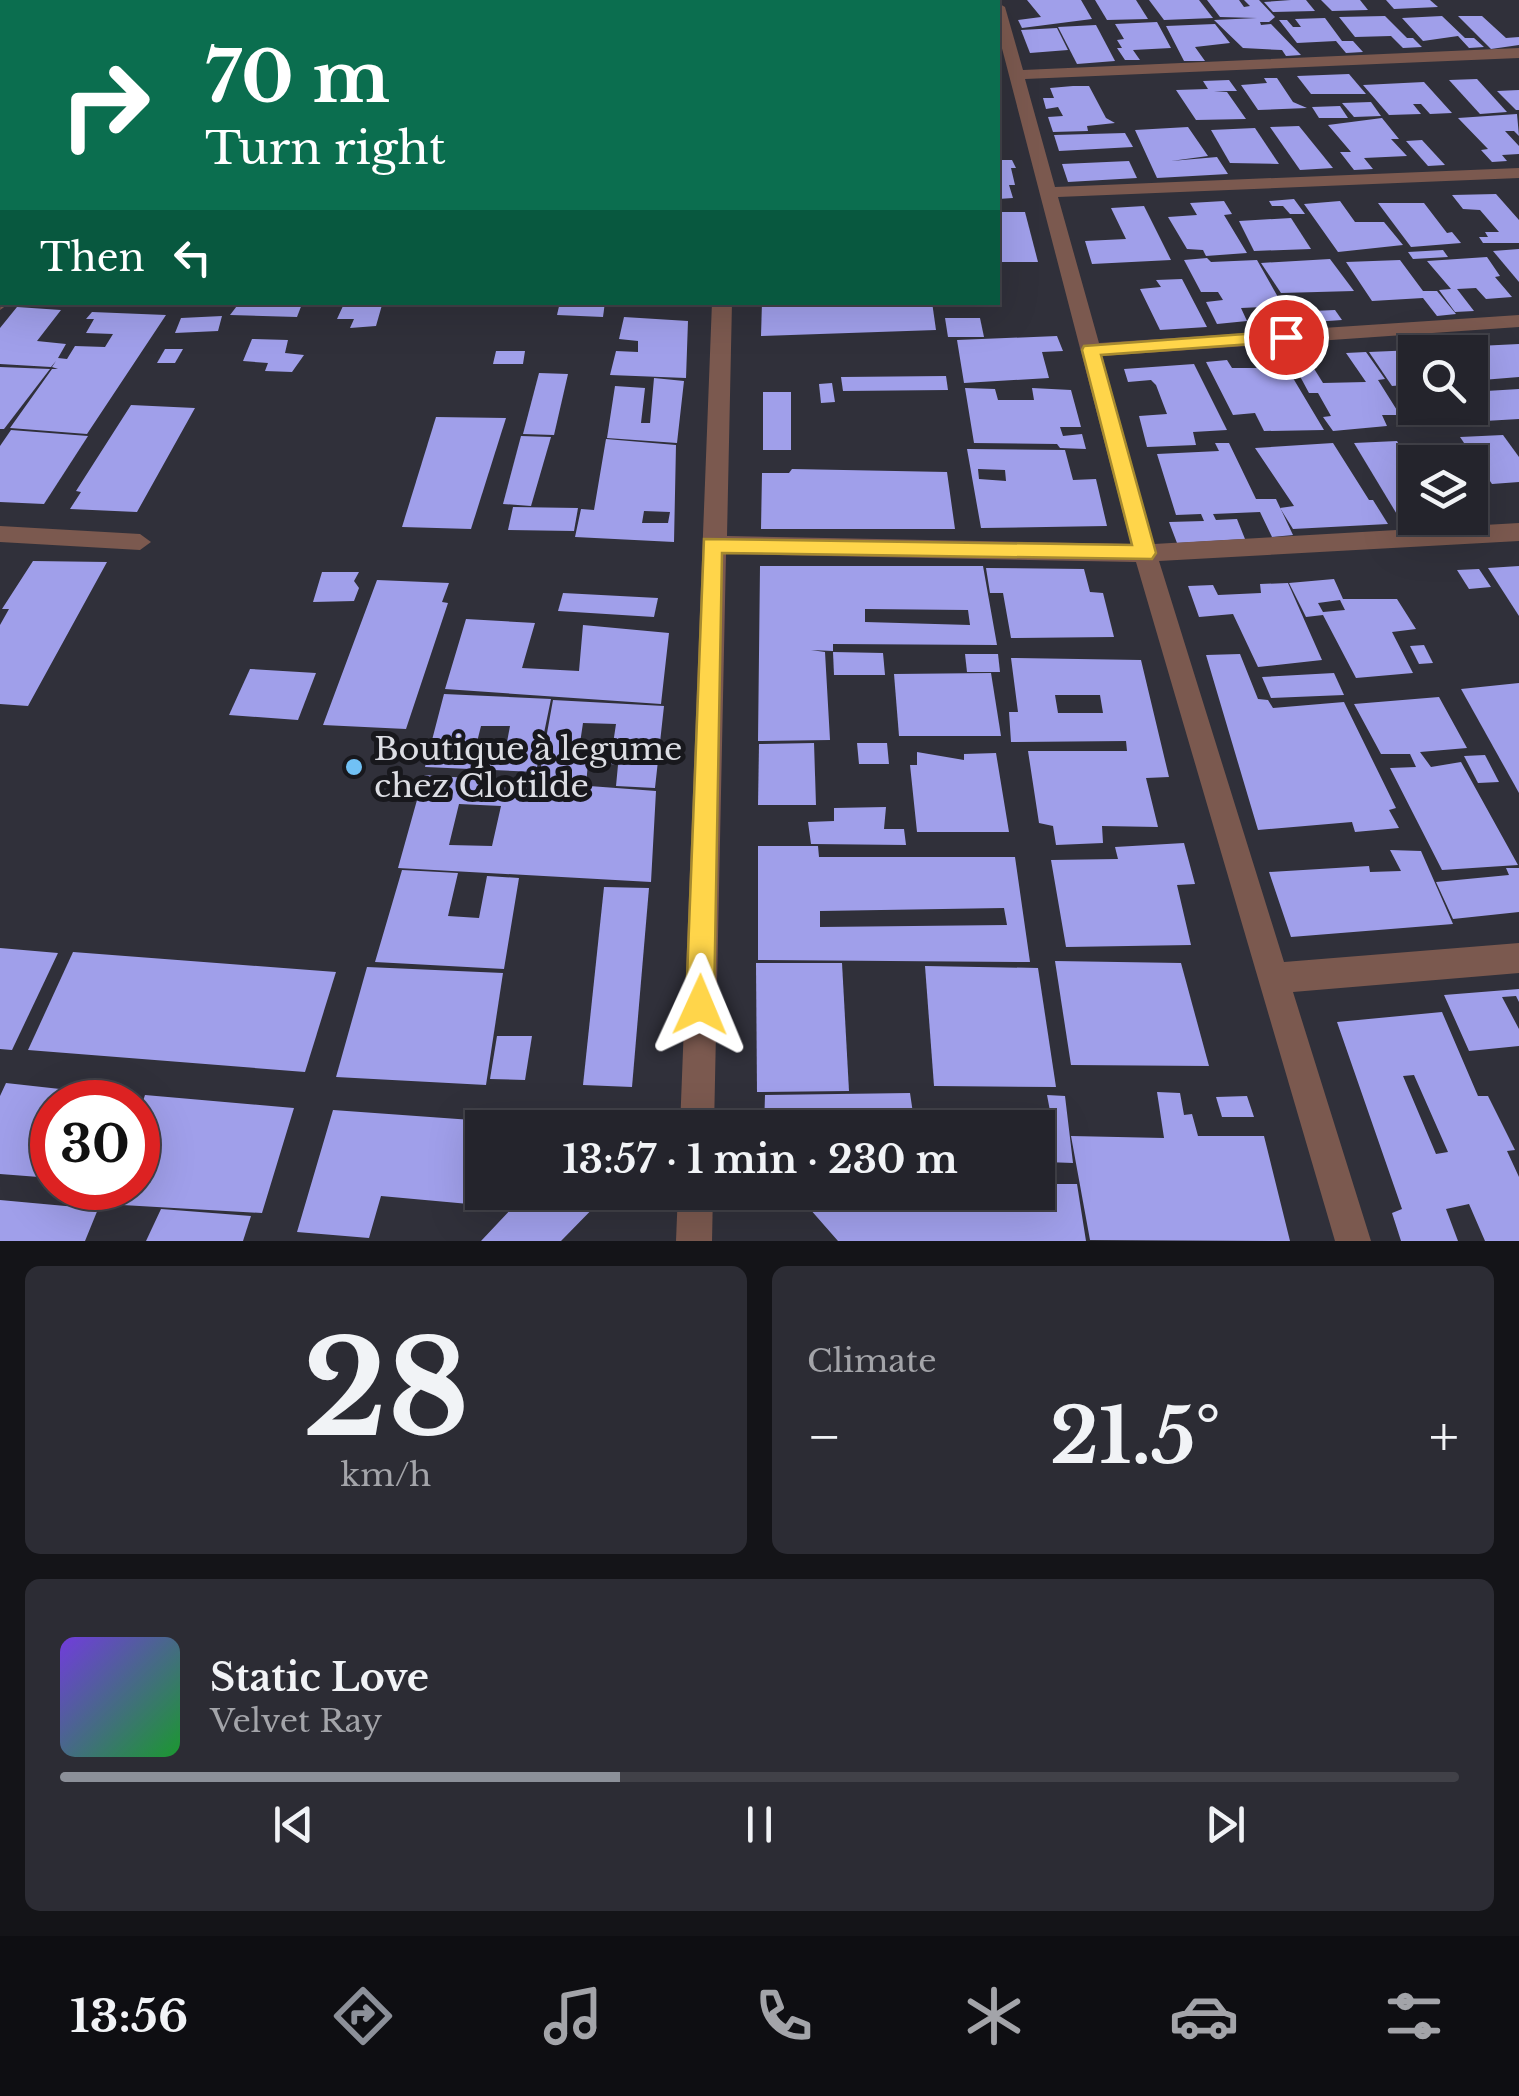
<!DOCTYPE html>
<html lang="en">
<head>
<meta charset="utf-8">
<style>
  body { margin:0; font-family:"Libre Baskerville",serif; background:#2c2c34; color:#f1f3f6; height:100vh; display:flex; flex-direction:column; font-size:38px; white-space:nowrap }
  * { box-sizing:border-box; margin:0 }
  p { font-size:32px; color:#a3a4a9 }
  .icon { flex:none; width:55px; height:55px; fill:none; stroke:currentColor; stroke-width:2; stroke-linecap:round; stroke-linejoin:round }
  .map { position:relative; height:1241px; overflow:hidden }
  .details { display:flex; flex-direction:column; gap:25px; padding:25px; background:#141418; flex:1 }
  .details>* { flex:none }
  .top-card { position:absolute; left:0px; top:0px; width:1000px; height:305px; box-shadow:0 10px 40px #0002,0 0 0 2px #414148; background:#0b6e4f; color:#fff; overflow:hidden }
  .tools { position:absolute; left:1398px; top:335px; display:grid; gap:20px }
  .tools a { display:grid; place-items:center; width:90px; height:90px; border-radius:0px; background:#24242c; box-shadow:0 10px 40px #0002,0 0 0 2px #414148; font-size:50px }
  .speed { position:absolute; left:30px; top:1080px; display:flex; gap:20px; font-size:50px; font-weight:700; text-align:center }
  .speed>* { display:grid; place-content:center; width:130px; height:130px; border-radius:50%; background:#24242c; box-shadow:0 10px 40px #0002,0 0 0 2px #414148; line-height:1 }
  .speed .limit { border:15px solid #d22; background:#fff; color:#111 }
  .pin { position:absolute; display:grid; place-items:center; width:85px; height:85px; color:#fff; margin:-42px; border:5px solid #fff; border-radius:50%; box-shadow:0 2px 10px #0007 }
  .me { position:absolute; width:110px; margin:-55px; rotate:1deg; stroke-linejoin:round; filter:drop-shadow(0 0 8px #0008) }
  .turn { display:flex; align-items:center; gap:35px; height:210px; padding:0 40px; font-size:45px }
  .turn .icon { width:130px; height:130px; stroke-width:2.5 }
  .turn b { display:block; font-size:70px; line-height:85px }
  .then { display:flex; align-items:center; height:95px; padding:0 40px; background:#0003; gap:20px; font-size:38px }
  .big { font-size:75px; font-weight:800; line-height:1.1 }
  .details .card { flex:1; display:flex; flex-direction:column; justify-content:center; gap:15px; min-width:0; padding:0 35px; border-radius:15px; background:#2c2c34 }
  .details .dial { align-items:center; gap:0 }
  .dial b { font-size:130px; line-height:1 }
  .song { display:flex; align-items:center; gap:30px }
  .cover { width:120px; height:120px; border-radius:15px; background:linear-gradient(135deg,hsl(260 70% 55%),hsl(130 70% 35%)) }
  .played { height:10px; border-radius:5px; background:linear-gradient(90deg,#8c9099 40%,#414148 40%) }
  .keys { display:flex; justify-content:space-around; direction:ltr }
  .heat { display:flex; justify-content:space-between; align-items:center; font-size:55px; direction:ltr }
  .details .tiles { flex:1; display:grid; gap:25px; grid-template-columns:1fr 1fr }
  .card:last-child { grid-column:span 2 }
  .trip { position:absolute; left:465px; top:1110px; width:590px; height:100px; border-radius:0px; background:#24242c; box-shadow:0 10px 40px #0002,0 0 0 2px #414148; font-weight:800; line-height:100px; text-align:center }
  .dock { display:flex; height:160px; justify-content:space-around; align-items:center; background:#0e0e12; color:#a3a4a9 }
  .dock .icon { width:70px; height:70px }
  .dock .current { color:#8c9099 }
  .dock b { font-size:45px; color:#f1f3f6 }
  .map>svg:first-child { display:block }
</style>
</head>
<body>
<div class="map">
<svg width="1519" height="1241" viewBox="0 0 1519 1241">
  <rect width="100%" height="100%" fill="#30303a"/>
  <g fill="#a09fea" fill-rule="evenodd">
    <polygon points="1027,0 1081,0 1092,19 1022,28 1018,20 1041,17"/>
    <polygon points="1095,0 1136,0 1148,19 1107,20"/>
    <polygon points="1149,0 1199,0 1213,18 1164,20"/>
    <polygon points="1207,0 1239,0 1244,7 1250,6 1244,0 1259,0 1275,17 1269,22 1260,22 1261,25 1271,24 1301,55 1286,56 1282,50 1243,48 1214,20 1257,18 1220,17"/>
    <polygon points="1291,0 1306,0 1315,11 1273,12 1264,2"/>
    <polygon points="1321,0 1360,0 1368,10 1332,11"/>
    <polygon points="1386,0 1430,0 1438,7 1394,9"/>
    <polygon points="1385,16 1407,38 1413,38 1422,47 1403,48 1391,36 1355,37 1339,17"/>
    <polygon points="1442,16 1465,38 1474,38 1484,47 1469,48 1458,36 1423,41 1402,18"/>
    <polygon points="1458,16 1482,16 1506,38 1519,37 1519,45 1491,49"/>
    <polygon points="1325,18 1342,41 1353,41 1363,52 1346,53 1336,41 1297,43 1279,20 1287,20 1293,27 1301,27 1295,19"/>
    <polygon points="1157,22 1171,48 1133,50 1140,60 1125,60 1117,48 1122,48 1117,40 1124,39 1115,24"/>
    <polygon points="1215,24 1230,43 1195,47 1205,61 1184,61 1166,26"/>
    <polygon points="1096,25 1115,61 1077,64 1058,27"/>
    <polygon points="1057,28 1068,50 1030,53 1021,30"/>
    <polygon points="1349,74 1366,94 1311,94 1297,76"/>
    <polygon points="1264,78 1277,78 1293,102 1307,108 1258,110 1241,85 1267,83"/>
    <polygon points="1477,79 1507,112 1480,114 1449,80"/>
    <polygon points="1229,80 1237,91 1214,91 1227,92 1246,119 1196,120 1176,90 1208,89 1203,81"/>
    <polygon points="1424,82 1452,113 1430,114 1421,104 1413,104 1421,114 1389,115 1363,85"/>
    <polygon points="1073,86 1089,86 1106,118 1115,123 1087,126 1088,131 1053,132 1048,117 1063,116 1058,107 1046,109 1043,98 1054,98 1050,88"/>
    <polygon points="1519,90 1519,110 1516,110 1497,91"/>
    <polygon points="1371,102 1381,116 1354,117 1342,103"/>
    <polygon points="1340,106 1348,118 1319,118 1312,107"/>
    <polygon points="1517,114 1519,136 1514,131 1505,131 1519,146 1519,154 1502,155 1507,161 1492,162 1481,150 1488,149 1458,118"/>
    <polygon points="1382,118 1399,139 1391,139 1407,156 1364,158 1373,169 1354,170 1340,152 1351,152 1328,125"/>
    <polygon points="1299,126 1333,168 1300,170 1270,127"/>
    <polygon points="1188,127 1208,156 1171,161 1217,157 1228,174 1157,178 1135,130"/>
    <polygon points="1255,128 1279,164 1230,163 1211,130"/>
    <polygon points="1125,133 1133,147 1059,151 1054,135"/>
    <polygon points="1422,140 1445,165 1428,166 1406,141"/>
    <polygon points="998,160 1012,160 1016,168 1011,168 1015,185 1009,185 1013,198 998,199"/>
    <polygon points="1129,161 1137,178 1068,182 1062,164"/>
    <polygon points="1496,194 1519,220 1519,243 1483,243 1479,237 1488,237 1485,232 1499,232 1480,210 1463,209 1452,195"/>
    <polygon points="1294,199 1305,214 1290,214 1283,206 1272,206 1269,201"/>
    <polygon points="1224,201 1232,214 1224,215 1247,253 1206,256 1203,250 1187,249 1168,217 1197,215 1190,203"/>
    <polygon points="1340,201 1355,222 1384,222 1403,245 1338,252 1304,204"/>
    <polygon points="1378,203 1424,203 1447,233 1452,232 1461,243 1411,247"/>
    <polygon points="1144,206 1171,260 1092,264 1085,241 1126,239 1111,208"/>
    <polygon points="998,212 1025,212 1038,262 998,262"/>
    <polygon points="1291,218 1311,249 1254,251 1239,221"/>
    <polygon points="1519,249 1519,282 1493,251"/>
    <polygon points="1443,250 1448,257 1413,259 1408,252"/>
    <polygon points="1487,257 1500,276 1495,277 1512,297 1486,299 1476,288 1457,289 1474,311 1455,312 1439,290 1451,289 1427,261"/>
    <polygon points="1207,258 1211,262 1257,260 1292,322 1274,323 1263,307 1241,308 1247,321 1217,324 1206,302 1223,300 1218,292 1201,292 1184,260"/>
    <polygon points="1330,259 1354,291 1281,293 1261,263"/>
    <polygon points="1400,260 1423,291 1437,291 1456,314 1437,316 1423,298 1372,301 1346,262"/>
    <polygon points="1182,279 1207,327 1160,330 1140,289 1161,287 1156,280"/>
    <polygon points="240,302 280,302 302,304 297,317 230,315"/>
    <polygon points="560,302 605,302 603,317 557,315"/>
    <polygon points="762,302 932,302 936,330 761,336"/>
    <polygon points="382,305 376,326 350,328 354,319 337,319 343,306"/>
    <polygon points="17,307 61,310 37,341 66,344 58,358 67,359 75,346 105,347 113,334 86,333 94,319 86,319 92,312 166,315 87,434 10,428 52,369 58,369 52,367 56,361 51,367 0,364 0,328"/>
    <polygon points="1335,310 1342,320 1299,323 1292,312"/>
    <polygon points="222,316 218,331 175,333 181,318"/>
    <polygon points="624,317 688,321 686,378 610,375 616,351 638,352 638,341 619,339"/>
    <polygon points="945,318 980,318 984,337 948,337"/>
    <polygon points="1057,336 1063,351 1042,352 1049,378 964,383 957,340"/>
    <polygon points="252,339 288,340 285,353 304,355 292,372 265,371 268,363 243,361"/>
    <polygon points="1519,344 1519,377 1470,381 1470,352 1417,352 1417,349"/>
    <polygon points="165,349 183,349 175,363 157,363"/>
    <polygon points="1415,350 1415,384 1392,386 1369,352"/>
    <polygon points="496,351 525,351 523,364 493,364"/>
    <polygon points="1366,352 1385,379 1378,380 1400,415 1382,415 1387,426 1333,431 1323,417 1331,416 1318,393 1309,393 1295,367 1313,367 1323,383 1366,382 1346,353"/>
    <polygon points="1227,360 1232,368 1287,368 1324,430 1264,431 1255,413 1233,415 1206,362"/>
    <polygon points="1194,364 1227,430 1193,432 1196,445 1147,447 1139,416 1167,414 1156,385 1151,380 1128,382 1124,369"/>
    <polygon points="0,367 50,369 4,429 0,429"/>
    <polygon points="539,373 568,374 554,435 523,434"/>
    <polygon points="946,376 948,390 843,391 841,377"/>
    <polygon points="654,378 684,381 677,443 607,438 615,386 645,388 641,423 650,423"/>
    <polygon points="832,383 835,402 821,403 819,384"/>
    <polygon points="965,388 995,389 998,400 1034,400 1032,388 1071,390 1081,427 1060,427 1063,436 1082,434 1086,449 1060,448 1057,444 974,443"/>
    <polygon points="1519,389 1519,419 1416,425 1398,397 1415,396 1415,408 1470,408 1470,392"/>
    <rect x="763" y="392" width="28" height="58"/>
    <polygon points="131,405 195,408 137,512 70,509 81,492 76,491"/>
    <polygon points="436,417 506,418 471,529 402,527"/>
    <polygon points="11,430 88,436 44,504 0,502 0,446"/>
    <polygon points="1503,435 1519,457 1519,482 1492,484 1460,437"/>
    <polygon points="521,436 551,437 531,506 503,504"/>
    <path d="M606 439 676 445 674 542 575 537 581 509 594 510ZM644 511 670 512 668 523H642Z"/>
    <polygon points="1397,441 1415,473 1415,520 1401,521 1354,443"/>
    <polygon points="1215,443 1229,443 1256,499 1276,499 1293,535 1272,537 1260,512 1213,514 1216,520 1237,519 1245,539 1177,543 1169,522 1204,521 1201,514 1176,515 1157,454 1219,451"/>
    <polygon points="1333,443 1369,500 1373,500 1388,524 1293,529 1280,508 1294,506 1255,448"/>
    <path d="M967 449 1065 450 1073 480 1096 479 1107 526 981 528ZM978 469 1005 470 1006 481 979 479Z"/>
    <polygon points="792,469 947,472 955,529 761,529 762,473 789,473"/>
    <polygon points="513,507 578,508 574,531 508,530"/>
    <polygon points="33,561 107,562 28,706 0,704 0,625 9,609 2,609"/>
    <path d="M760 566H983L997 645 833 644V651L811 650 825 652 830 740 758 741ZM865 609 968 610 970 625 865 622Z"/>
    <polygon points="1519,566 1519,616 1488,568"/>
    <polygon points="986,568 1084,569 1090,592 1103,593 1114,637 1011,638 1003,593 990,593"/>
    <polygon points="1479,569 1491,587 1469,589 1457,570"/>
    <polygon points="322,572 359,572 354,581 359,588 354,601 313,602"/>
    <path d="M1334 579 1343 599H1397L1416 629 1392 632 1413 673 1356 678 1323 615 1306 617 1289 583ZM1340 600 1345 610 1323 612 1318 603Z"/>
    <polygon points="377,580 449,583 442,602 448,603 406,729 323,725"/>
    <polygon points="1288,583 1322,660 1258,667 1233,614 1199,617 1188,586 1213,585 1218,595 1261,593 1260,584"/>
    <polygon points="563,593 658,598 654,617 558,611"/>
    <polygon points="466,619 535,623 522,668 579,671 583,625 669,633 661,704 445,689"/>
    <polygon points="1424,645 1433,663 1419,664 1410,646"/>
    <polygon points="833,652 883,653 885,675 834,675"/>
    <polygon points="965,654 998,654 1000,672 967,672"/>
    <polygon points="1240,654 1258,699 1268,700 1273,708 1344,702 1396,808 1389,810 1399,828 1355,832 1352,822 1258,830 1206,655"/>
    <path d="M1011 658 1141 660 1169 777 1146 778 1158 827 1102 826 1103 843 1056 845 1053 826 1039 823 1028 751H1127L1126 741 1011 742 1009 712H1018ZM1055 695H1100L1103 713H1058Z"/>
    <polygon points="250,669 316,673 298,720 229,715"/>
    <polygon points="991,673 1001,736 899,736 894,674"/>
    <polygon points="1334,673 1344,695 1271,698 1262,677"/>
    <polygon points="1519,683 1519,793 1461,689"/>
    <path d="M444 694 551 699 536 772 425 767ZM481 726H510L504 758H473Z"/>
    <polygon points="1439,697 1467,748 1420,752 1431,767 1461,762 1518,865 1442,870 1390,768 1416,767 1410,754 1381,754 1354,704"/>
    <path d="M553 700 664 706 655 788 616 786 618 765 610 764 616 724 583 723 577 763H588L586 785H576L656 791 651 882 398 868 424 775 538 783ZM459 804 501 806 492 846 449 845Z"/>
    <polygon points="814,743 816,805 758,805 759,744"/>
    <polygon points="857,743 887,743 889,764 859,764"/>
    <polygon points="917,752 964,760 964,754 996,753 1009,832 917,832 910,765 917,765"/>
    <polygon points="1485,755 1499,782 1478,783 1464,756"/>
    <polygon points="886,807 884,829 904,829 906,845 811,844 808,822 834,821 834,808"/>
    <polygon points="1184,843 1195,884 1177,885 1191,945 1066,947 1051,860 1118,859 1115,847"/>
    <path d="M758 846H818L819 857H1015L1030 962 758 960ZM1004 908 1007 925 820 927V911Z"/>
    <polygon points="1390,850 1421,851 1453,924 1291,937 1269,872 1369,866 1370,872 1401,871"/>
    <polygon points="1506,868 1519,868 1519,912 1453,919 1436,882 1509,875"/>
    <polygon points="402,870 458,873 448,916 479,918 487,876 519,878 504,969 375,962"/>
    <polygon points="604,887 649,888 632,1087 583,1085"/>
    <polygon points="0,948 58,953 12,1050 0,1049"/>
    <polygon points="73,952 336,972 305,1072 28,1050"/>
    <polygon points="1055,961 1181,963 1209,1066 1071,1065"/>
    <polygon points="756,963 842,963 849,1091 757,1092"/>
    <polygon points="925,966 1038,968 1056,1087 934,1086"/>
    <polygon points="367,967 503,973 486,1085 336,1077"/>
    <polygon points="1519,989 1519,1002 1516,996 1502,997 1519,1029 1519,1046 1469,1051 1444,995"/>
    <path d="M1442 1012 1478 1096H1488L1515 1150 1507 1151 1519 1177V1241H1485L1469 1204 1446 1209 1458 1241H1401L1392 1213 1402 1209 1337 1022ZM1414 1075 1448 1152 1436 1154 1403 1076Z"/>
    <polygon points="497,1036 532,1036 525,1080 490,1079"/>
    <polygon points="6,1083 141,1098 140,1102 52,1102 52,1178 0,1174 0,1096"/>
    <polygon points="1157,1092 1180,1093 1184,1115 1192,1114 1198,1136 1264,1136 1290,1241 1090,1240 1071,1136 1164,1138"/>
    <polygon points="910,1093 914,1120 994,1121 995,1128 764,1128 765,1095"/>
    <polygon points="145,1095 294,1108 262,1213 105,1204 111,1188 138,1188 138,1116"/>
    <polygon points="1047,1095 1065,1096 1073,1163 1046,1162 1040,1111 1050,1111"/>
    <polygon points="1247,1096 1254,1117 1222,1117 1216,1097"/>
    <polygon points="333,1110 543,1125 482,1128 482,1192 609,1192 561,1241 481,1241 512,1208 381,1196 369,1238 297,1232"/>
    <polygon points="1038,1184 1077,1184 1086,1241 838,1241 795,1192 1038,1192"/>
    <polygon points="68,1188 108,1188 102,1204 64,1198"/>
    <polygon points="0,1200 98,1209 85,1241 0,1241"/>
    <polygon points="161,1209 251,1216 243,1241 146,1241"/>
  </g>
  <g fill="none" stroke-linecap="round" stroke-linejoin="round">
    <polygon fill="#7b594f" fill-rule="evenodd" points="0,526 140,534 151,542 140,550 0,542"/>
    <g fill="#7b594f" fill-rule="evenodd">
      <polygon points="78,0 108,0 109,2 80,2"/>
      <rect x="720" y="0" width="14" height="2"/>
      <polygon points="998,3 1005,7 1023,70 1519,48 1519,58 1025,79 1055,187 1519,168 1519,178 1058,197 1099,343 1519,315 1519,327 1102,356 1154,544 1519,523 1519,541 1159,561 1284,962 1519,943 1519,973 1293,992 1371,1241 1335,1241 1136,562 726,554 714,1128 680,1128 712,302 732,302 727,536 1131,544 998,33"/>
      <polygon points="2,295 2,302 11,302 0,310"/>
      <polygon points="678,1192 713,1192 712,1241 676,1241"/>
    </g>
  </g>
  <polygon fill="#ffd54a" stroke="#a68a30" stroke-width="2.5" points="1286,331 1295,337 1292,341 1101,355 1156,553 1152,559 722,553 714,1005 710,1015 700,1019 690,1015 686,1005 704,539 1132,545 1082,350 1084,346"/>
  <circle fill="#71c1f5" stroke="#18181d" stroke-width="4" cx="354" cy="767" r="10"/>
  <g text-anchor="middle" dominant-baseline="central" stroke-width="10" stroke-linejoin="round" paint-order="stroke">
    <g font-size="32" fill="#dddee4" stroke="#18181d" text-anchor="start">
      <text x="374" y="749">Boutique à legume<tspan x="374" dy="37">chez Clotilde</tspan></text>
    </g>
  </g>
</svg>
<div class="tools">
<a><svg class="icon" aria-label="search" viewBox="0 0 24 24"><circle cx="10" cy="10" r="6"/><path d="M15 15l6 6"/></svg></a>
<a><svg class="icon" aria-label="layers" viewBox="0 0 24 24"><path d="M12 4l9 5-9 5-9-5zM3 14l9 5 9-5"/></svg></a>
</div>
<div class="speed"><div class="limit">30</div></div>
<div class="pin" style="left:1286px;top:337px;background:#d93025"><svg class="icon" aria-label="arrive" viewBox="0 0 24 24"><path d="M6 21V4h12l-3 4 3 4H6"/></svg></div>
<svg class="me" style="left:700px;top:1005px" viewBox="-20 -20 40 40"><path d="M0-17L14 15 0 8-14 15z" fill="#ffd54a" stroke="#fff" stroke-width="4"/></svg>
<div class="trip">13:57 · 1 min · 230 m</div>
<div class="top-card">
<div class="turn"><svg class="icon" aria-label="right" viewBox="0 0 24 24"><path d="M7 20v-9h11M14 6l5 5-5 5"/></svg><div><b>70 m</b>Turn right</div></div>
<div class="then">Then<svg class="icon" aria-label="left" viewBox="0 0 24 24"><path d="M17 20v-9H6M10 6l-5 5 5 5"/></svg></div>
</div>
</div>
<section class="details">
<div class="tiles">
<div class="card dial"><b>28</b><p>km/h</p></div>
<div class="card"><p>Climate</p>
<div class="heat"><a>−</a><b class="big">21.5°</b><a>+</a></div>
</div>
<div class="card">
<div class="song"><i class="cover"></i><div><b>Static Love</b><p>Velvet Ray</p></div></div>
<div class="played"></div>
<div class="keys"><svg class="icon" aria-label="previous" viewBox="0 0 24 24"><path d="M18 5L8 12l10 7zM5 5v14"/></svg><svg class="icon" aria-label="pause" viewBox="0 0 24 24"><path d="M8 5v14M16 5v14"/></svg><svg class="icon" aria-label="next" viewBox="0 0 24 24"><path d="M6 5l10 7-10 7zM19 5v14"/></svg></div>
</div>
</div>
</section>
<nav class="dock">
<b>13:56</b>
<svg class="icon current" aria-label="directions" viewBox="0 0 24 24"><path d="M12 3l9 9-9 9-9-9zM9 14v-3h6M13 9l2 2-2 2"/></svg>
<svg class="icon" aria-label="music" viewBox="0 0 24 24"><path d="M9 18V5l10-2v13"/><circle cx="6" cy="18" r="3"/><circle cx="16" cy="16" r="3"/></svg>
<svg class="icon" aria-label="phone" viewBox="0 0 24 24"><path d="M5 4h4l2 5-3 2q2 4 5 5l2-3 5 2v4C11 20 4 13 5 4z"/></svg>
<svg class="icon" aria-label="climate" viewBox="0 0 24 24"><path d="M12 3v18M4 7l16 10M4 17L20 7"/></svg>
<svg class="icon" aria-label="car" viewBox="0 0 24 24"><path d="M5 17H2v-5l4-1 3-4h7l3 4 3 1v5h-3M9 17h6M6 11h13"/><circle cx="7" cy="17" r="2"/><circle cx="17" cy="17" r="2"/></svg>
<svg class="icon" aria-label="filters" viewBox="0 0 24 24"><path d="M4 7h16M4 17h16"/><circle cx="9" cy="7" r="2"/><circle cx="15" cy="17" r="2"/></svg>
</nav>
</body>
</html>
